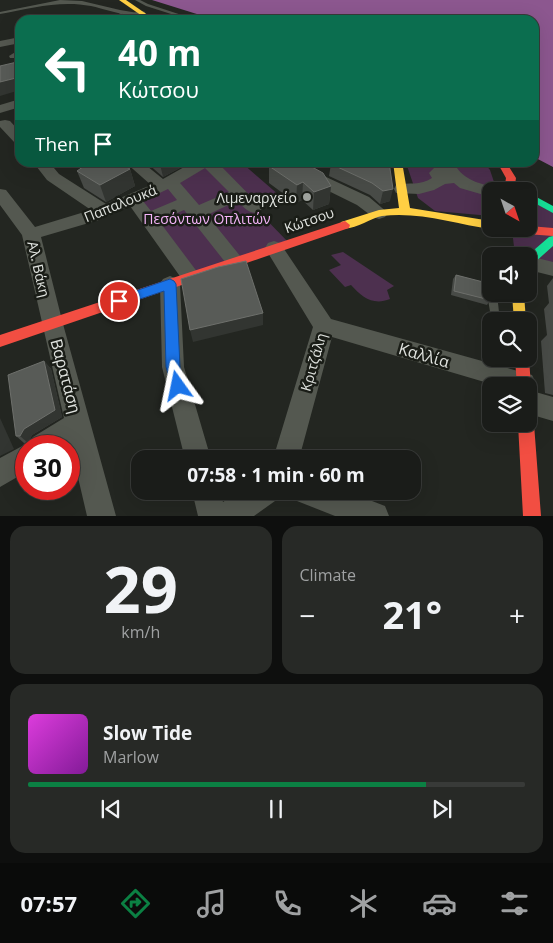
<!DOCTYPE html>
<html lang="en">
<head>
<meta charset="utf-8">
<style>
  body { margin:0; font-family:"Open Sans",sans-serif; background:#272926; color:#f1f3f6; height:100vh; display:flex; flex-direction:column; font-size:19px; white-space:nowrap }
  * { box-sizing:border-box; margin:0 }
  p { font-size:16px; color:#9fa1a2 }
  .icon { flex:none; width:28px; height:28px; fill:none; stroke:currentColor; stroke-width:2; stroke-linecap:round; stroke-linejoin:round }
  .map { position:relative; height:516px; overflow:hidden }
  .details { display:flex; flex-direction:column; gap:10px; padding:10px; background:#0e0f0e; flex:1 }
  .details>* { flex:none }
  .guide { position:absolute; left:15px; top:15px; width:524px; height:152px; border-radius:15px; box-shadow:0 5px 20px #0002,0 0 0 1px #383a38; background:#0b6e4f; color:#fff; overflow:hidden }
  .needle { width:32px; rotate:140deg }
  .fabs { position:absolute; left:482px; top:182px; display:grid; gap:10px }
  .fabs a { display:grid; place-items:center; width:55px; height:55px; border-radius:10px; background:#1a1c19; box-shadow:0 5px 20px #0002,0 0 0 1px #383a38; font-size:25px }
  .speed { position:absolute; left:15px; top:435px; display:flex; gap:10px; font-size:25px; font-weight:700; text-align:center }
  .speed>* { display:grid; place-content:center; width:65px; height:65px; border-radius:50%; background:#1a1c19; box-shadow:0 5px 20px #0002,0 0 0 1px #383a38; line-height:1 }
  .speed .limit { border:8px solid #d22; background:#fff; color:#111 }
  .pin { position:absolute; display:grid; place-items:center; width:42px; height:42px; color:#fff; margin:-21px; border:2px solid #fff; border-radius:50%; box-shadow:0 1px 5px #0007 }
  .me { position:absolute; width:55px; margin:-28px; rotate:348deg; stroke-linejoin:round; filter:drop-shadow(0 0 4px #0008) }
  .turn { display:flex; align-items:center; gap:18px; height:105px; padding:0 20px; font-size:22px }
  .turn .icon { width:65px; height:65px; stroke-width:2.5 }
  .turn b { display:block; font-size:35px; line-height:42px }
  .then { display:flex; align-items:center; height:48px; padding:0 20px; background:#0003; gap:10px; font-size:19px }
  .big { font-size:38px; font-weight:700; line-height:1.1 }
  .details .tile { flex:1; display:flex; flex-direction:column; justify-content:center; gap:8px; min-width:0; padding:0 18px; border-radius:15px; background:#272926 }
  .details .dial { align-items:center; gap:0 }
  .dial b { font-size:65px; line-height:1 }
  .song { display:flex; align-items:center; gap:15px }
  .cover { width:60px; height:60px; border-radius:8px; background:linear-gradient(135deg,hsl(300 70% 55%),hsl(290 70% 35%)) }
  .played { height:5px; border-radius:2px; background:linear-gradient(90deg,#0b8043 80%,#383a38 80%) }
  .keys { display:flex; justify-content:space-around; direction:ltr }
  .heat { display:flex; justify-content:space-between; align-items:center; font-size:28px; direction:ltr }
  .details .tiles { flex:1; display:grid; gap:10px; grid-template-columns:1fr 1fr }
  .tile:last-child { grid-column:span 2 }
  .trip { position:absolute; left:131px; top:450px; width:290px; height:50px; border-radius:15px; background:#1a1c19; box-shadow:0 5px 20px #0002,0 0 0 1px #383a38; font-weight:700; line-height:50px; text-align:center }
  .menu { display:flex; height:80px; justify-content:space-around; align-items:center; background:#0a0b0a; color:#9fa1a2 }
  .menu .icon { width:35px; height:35px }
  .menu .on { color:#0b8043 }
  .menu b { font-size:22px; color:#f1f3f6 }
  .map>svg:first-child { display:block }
</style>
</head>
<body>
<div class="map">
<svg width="553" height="516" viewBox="0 0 553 516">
  <rect width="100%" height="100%" fill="#232621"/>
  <g fill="#4d304f">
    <polygon points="205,163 242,163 280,196 255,208 289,243 191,277 133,199"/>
    <polygon points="406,163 484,163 490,170 497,191 491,191 491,216 435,211 418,198"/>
    <polygon points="529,196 553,210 553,269 529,256 515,256 512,229 529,229"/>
    <path d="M343 252 394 286 387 290 390 299C373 306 362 297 351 285L345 287 329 270 341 265 331 255Z"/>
  </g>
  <polygon fill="#8c578f" points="152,0 553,0 553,167 534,157 534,20 216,20"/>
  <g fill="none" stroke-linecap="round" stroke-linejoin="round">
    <g fill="#545850" fill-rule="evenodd">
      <path d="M60 0 82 1 120 10 144 14C131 19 105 9 91 6 61 0 30 8 0 14V12Z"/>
      <polygon points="135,0 140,0 148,4 197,20 190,20 146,6"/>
      <polygon points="491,290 491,294 497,294 499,312 506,318 508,321 496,321 491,317 487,294"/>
    </g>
    <g fill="#545850" fill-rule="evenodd">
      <polygon points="142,11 145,12 145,16 128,20 110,20 112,18"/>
      <polygon points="20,37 20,43 0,47 0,41"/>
      <polygon points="17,51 20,51 20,58 10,58 9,56"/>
      <polygon points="20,99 20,107 0,113 0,105"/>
      <polygon points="5,120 10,121 20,132 20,144 15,143 0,127 0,121"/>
      <path d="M33 162H49L59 174 106 204 151 185 125 162H142L163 179 193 162H217L262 208 260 212C249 215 245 208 237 201L207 215 245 262 243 267 236 269 229 267 184 210 159 221 201 277 198 282 191 285 184 282 130 206 99 220 41 237 63 324 116 516H87L70 443 66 446H26V472L0 487V458L26 444 29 445 33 437 64 418 22 235 0 205V189L6 190 35 227 91 210 47 180ZM205 168 229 192 199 205 180 183ZM168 189 177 200 151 211 143 201Z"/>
      <polygon points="274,162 294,162 369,197 388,213 385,217 379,219 373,217 357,205 276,165"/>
      <path d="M441 164 457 168C466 181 482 184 497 188L499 191H491V197L460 188 454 183 445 184 434 190 419 194 396 193 394 189 396 185C409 182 420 186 432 178L429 173 436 166Z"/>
      <polygon points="274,241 280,243 331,319 532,375 536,383 532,391 553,397 553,421 529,414 529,386 498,386 332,337 299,459 273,459 313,327 265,248 268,243"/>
      <polygon points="528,256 529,256 553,262 553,276 529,270"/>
      <polygon points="170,276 177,279 180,284 184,367 211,459 185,459 162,367 160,284 163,279"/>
      <polygon points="192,491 220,491 223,502 240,491 279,491 275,501 254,516 198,516"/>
      <polygon points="293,491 346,491 385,506 389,516 335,516 297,501"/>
    </g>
    <g fill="#16e098" fill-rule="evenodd">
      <polygon points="529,193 553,206 553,213 529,200"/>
      <polygon points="553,236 553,246 533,264 529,265 529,256 527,256 549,237"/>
    </g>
    <g fill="#ffcf43" fill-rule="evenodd">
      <polygon points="119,0 126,0 155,20 148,20"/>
      <path d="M393 162H402L410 208 491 221V229C456 224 418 211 382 216 370 218 354 231 341 228L340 225 341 222 379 210 399 208Z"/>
      <polygon points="512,294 524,294 526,321 514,321"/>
    </g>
    <g fill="#f24e42" fill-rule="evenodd">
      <polygon points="497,162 506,162 516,178 514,191 504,191 506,178"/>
      <polygon points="345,221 350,225 349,228 0,347 0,335"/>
      <polygon points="529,226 553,228 553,236 513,233 508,229 529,229"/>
      <polygon points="515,359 529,359 531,386 529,391 529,386 517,386"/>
      <polygon points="529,418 531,419 534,424 541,516 523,516 518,424 529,424"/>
    </g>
  </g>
  <g fill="#484b47">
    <polygon points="146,162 191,162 163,177"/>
    <polygon points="389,162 390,201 380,204 370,195 329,176 331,164"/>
    <polygon points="269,166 331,186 329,204 313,210 302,200 296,203 269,183"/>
    <polygon points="130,169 135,186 106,202 84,188 77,171"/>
    <polygon points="456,275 491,284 491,287 488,291 490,300 487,305 451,295 453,279"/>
    <polygon points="553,278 553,395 545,393 541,341 547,335 544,309 549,303 547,286"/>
    <polygon points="44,361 51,369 62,417 32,435 28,443 24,443 16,436"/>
  </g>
  <g fill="#323531">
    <polygon points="20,77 20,90 0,96 0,82"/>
    <polygon points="163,162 191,162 163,177 160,164"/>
    <polygon points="130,169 135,186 106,202 100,185"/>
    <polygon points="303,182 302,200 296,203 297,185"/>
    <polygon points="331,186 329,204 313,210 314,192"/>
    <polygon points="393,189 390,201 380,204 383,191"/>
    <polygon points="263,313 263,325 193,342 190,330"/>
    <polygon points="44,361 51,369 62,417 32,435 28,443 20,436"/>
    <polygon points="0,418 14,449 0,456"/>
  </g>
  <g fill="#585b57" stroke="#6e706c">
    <polygon points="121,14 139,20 91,20"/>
    <polygon points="17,62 20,66 20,77 0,82 0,66"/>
    <polygon points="90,162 117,162 130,169 100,185 77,171"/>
    <polygon points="278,162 303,162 323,173 331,186 314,192 303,182 297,185 269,166"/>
    <polygon points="332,162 389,162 393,189 383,191 372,183 331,164"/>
    <polygon points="246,261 263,313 190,330 181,279 218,267"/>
    <polygon points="456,275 491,284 491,286 488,290 490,300 454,291"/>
    <polygon points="44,361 55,410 24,429 20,436 16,436 8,375"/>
  </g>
  <polygon fill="#1a73e8" stroke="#114b97" points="170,279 174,281 176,284 180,367 185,386 183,390 178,392 173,390 166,367 164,291 119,306 115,305 113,301 115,298"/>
  <circle fill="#9ea29d" stroke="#1a1d17" stroke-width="2" cx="307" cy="197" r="5"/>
  <g text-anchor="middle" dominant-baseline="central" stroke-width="5" stroke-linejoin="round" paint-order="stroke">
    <g font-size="14" fill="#e1e4e0" stroke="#1a1d17" text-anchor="end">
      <text x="297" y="197">Λιμεναρχείο</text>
    </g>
    <g font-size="14" fill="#e1e4e0" stroke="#1a1d17">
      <text transform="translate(120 203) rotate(-22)">Παπαλουκά</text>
      <text transform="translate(309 220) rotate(-19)">Κώτσου</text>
      <text transform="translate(39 269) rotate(77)">Αλ. Βάκη</text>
      <text transform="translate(313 362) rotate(-74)">Κριτζάλη</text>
    </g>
    <g font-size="14" fill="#f6b5fa" stroke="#1a1d17">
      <text x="207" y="218">Πεσόντων Οπλιτών</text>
    </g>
    <g font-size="16" fill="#e1e4e0" stroke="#1a1d17">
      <text transform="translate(424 355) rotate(16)">Καλλία</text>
      <text transform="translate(66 376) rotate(75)">Βαρατάση</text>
    </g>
  </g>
</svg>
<div class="fabs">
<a><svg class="needle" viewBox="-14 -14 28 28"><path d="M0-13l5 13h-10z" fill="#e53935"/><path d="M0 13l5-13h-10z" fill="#9fa1a2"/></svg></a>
<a><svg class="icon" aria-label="sound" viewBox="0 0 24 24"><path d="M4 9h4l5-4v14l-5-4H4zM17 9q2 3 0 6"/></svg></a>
<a><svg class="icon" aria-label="search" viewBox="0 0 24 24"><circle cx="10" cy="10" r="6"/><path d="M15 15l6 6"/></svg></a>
<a><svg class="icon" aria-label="layers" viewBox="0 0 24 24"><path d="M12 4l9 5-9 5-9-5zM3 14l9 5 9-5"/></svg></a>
</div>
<div class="speed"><div class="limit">30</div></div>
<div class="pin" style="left:119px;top:301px;background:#d93025"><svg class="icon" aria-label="arrive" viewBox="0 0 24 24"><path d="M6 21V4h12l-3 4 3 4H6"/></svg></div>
<svg class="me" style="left:178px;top:386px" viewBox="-20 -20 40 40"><path d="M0-17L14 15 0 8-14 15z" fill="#1a73e8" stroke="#fff" stroke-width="4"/></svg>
<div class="trip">07:58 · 1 min · 60 m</div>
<div class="guide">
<div class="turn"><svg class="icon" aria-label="left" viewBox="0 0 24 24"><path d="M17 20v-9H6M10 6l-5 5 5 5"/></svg><div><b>40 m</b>Κώτσου</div></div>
<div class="then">Then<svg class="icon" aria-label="arrive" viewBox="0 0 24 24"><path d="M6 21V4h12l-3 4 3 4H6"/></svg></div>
</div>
</div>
<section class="details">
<div class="tiles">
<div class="tile dial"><b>29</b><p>km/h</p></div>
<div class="tile"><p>Climate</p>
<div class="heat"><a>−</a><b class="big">21°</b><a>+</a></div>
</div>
<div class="tile">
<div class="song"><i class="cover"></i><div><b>Slow Tide</b><p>Marlow</p></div></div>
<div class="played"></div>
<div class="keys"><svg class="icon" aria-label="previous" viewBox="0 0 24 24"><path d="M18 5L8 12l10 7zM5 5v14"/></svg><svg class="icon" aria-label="pause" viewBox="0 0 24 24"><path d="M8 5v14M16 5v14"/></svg><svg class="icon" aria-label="next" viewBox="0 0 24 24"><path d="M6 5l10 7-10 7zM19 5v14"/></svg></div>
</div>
</div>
</section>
<nav class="menu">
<b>07:57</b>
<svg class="icon on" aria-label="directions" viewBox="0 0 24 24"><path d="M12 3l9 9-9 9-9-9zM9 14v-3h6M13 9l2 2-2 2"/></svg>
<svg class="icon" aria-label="music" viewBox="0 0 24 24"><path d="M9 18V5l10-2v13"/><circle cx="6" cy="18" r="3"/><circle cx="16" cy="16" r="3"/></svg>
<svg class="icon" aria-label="phone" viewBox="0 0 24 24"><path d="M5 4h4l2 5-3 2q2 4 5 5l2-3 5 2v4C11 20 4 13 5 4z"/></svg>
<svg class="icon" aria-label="climate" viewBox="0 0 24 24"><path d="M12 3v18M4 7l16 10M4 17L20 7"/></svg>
<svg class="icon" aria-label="car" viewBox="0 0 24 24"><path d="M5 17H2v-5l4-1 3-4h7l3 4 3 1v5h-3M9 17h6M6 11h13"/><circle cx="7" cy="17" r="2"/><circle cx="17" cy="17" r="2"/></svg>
<svg class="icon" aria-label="filters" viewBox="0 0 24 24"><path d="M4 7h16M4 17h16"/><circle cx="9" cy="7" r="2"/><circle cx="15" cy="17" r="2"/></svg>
</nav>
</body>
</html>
